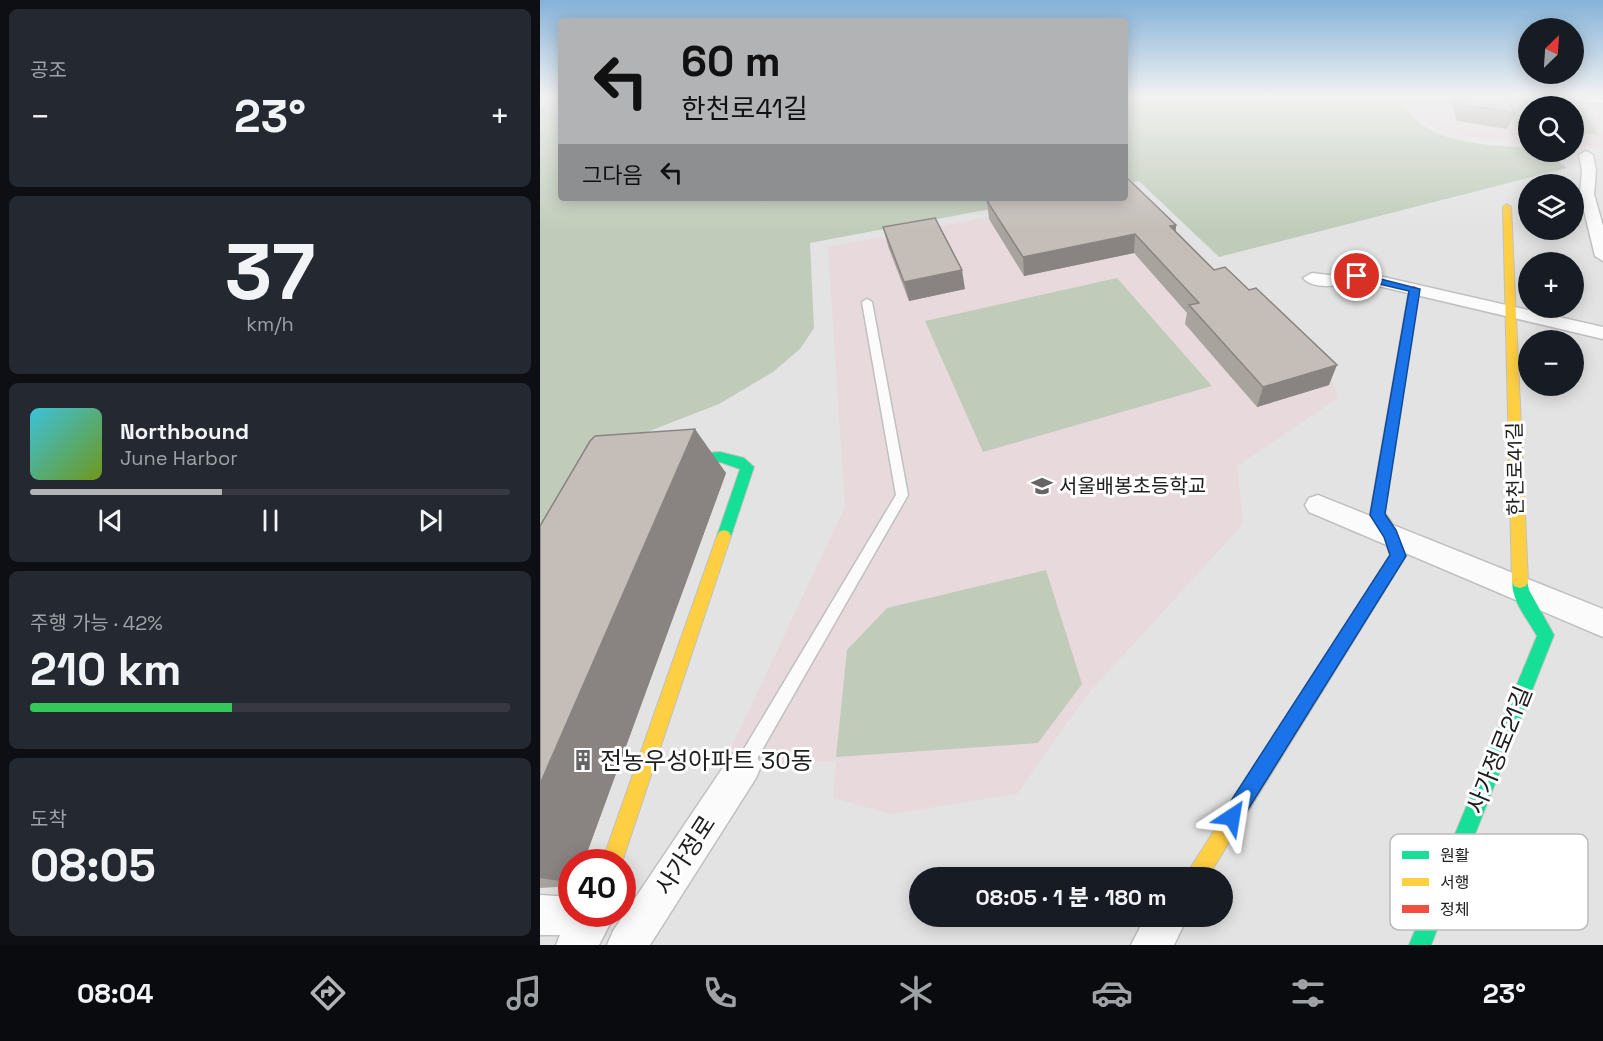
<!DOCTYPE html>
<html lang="ko">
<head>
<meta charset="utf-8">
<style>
  body { margin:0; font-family:"Space Grotesk","Noto Sans KR",sans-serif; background:#242831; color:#f1f3f6; height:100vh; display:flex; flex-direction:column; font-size:22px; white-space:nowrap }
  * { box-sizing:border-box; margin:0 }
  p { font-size:20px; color:#9ea1a6 }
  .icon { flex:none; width:33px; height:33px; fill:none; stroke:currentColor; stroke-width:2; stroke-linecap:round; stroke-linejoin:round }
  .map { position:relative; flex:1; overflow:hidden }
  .sheet { display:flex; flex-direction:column; gap:9px; padding:9px; background:#0d0f14; width:540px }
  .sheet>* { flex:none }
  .hud { position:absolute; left:18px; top:18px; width:570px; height:183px; border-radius:6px; box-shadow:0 3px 15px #0003; background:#b2b3b5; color:#111; overflow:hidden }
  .needle { width:39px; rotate:25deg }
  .controls { position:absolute; left:978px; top:18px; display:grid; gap:12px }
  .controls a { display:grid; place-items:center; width:66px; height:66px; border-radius:50%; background:#171b24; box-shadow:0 3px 15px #0003; font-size:30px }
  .speed { position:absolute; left:18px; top:849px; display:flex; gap:12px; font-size:30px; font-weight:700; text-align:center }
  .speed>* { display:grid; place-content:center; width:78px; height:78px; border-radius:50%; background:#171b24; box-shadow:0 3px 15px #0003; line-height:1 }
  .speed .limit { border:9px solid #d22; background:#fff; color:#111 }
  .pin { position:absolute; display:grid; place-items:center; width:51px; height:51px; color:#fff; margin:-26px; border:3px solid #fff; border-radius:50%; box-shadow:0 2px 6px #0007 }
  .me { position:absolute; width:66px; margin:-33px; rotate:33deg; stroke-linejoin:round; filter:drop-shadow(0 0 4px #0008) }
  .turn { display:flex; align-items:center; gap:21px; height:126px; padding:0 24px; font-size:27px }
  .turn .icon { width:78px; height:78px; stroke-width:2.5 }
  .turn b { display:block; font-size:42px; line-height:51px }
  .then { display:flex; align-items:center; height:57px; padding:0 24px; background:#0003; gap:12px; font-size:22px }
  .big { font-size:45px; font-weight:800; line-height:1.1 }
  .sheet .card { flex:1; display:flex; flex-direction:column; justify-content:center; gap:9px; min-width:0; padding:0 21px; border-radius:9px; background:#242831 }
  .sheet .dial { align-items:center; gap:0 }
  .dial b { font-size:78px; line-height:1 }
  .song { display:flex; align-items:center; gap:18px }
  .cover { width:72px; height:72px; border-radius:9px; background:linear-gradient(135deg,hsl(190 70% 55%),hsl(80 70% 35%)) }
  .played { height:6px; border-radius:3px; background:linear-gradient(90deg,#b2b3b5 40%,#363941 40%) }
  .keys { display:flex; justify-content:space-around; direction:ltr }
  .heat { display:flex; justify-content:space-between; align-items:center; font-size:33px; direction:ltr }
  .charge { height:9px; border-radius:4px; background:linear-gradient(90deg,#34c759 42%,#363941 0) }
  .trip { position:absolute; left:369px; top:867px; width:324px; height:60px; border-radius:30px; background:#171b24; box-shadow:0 3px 15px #0003; font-weight:800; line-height:60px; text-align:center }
  .dock { display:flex; height:96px; justify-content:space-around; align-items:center; background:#090b0e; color:#9ea1a6 }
  .dock .icon { width:42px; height:42px }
  .dock .current { color:#b2b3b5 }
  .dock b { font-size:27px; color:#f1f3f6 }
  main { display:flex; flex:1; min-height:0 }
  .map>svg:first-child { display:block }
</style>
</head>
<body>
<main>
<section class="sheet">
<div class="card"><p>공조</p>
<div class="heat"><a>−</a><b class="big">23°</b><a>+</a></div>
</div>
<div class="card dial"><b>37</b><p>km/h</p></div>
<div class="card">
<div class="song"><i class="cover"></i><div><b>Northbound</b><p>June Harbor</p></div></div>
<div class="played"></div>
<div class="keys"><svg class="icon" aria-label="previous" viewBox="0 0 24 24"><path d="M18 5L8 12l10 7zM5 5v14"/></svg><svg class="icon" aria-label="pause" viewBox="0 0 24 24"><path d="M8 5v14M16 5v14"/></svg><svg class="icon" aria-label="next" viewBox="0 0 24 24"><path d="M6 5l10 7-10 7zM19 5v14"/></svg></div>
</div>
<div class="card"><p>주행 가능 · 42%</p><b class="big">210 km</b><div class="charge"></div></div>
<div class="card"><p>도착</p><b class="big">08:05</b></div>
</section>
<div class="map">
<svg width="1063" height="945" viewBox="0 0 1063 945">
  <rect width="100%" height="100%" fill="#e3e3e3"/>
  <g fill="#e7d9dc">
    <polygon points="863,96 1063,96 1063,109 1049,112 1063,133 1063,148 1034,147 1034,106 988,106 988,145 924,137 898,130 880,119"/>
    <polygon points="586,191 786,365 798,398 697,466 703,524 546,696 477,794 351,814 293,798 296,761 182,767 305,507 288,247 550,198 585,198"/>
  </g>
  <g fill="#c0ccb9">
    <polygon points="0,96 21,96 21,198 509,198 270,243 274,328 260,349 233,372 179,404 48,455 0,534"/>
    <path d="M585 96H858C863 104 869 113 875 119 903 145 953 145 988 148V152H1007L1027 168 679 257 599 181 585 184Z"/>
    <polygon points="963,98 1040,106 1059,135 1034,132 1034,106 988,106 988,127 975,126"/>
    <polygon points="577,278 672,386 443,452 385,321"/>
    <polygon points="506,570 542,684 498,743 296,757 307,650 347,608"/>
  </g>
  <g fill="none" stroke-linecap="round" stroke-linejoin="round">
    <defs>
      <g id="lane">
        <polygon points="972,96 1063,99 1063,103 975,98"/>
        <polygon points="327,299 332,302 368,495 210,771 204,773 198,771 196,765 198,759 356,495 322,302"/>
      </g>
      <g id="street">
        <polygon points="1046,151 1053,155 1056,170 1054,194 1063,226 1063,261 1055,256 1040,194 1042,170 1039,155"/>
        <path d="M817 271 1063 327V339L817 281C803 285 774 291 763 278L772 273 797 276Z"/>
        <polygon points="778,495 1063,609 1063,637 769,512 765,505 769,498"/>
        <polygon points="204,749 216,754 221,766 216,778 110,945 67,945 73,931 192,754"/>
        <polygon points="0,895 32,897 32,914 75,914 59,945 16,945 20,935 0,935"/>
        <polygon points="606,916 648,916 634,945 591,945"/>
      </g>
      <g id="fast">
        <polygon points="180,452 204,458 214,467 191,536 189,540 184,542 179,540 177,536 200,469 180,462 130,466 123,461 130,456"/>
        <path d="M980 574 986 576 989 590 1014 635 891 945H869L997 636C989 621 966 594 974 576Z"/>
      </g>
      <g id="slow">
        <polygon points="967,204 971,207 988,581 986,586 980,588 974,586 972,581 963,207"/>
        <path d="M837 508C853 514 860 542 866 556L863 561 667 878H644L850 555 843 536 830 514 832 510Z"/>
        <polygon points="184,530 189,532 191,536 82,862 62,862 177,536 179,532"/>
      </g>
      <polygon id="jam" points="874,286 879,289 844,514 842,518 837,520 832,518 830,514 869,289"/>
    </defs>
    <use href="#lane" stroke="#c0c0c0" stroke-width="3"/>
    <use href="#street" stroke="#c0c0c0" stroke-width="3"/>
    <use href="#fast" stroke="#c0c0c0" stroke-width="2"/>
    <use href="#slow" stroke="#c0c0c0" stroke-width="2"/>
    <use href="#jam" stroke="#c0c0c0" stroke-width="2"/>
    <use href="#lane" fill="#fbfbfb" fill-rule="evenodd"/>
    <use href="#street" fill="#fbfbfb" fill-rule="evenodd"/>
    <use href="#fast" fill="#16e098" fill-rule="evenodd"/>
    <use href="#slow" fill="#ffcf43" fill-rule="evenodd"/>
    <use href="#jam" fill="#f24e42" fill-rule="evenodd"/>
  </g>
  <g fill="#a9a39e">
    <polygon points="909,96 967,96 975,113 967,129 917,121"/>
    <polygon points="447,201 636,225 636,232 789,385 717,407 645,324 647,313 594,253 484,276 449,219"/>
    <polygon points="343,227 425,289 369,301 348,246"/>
    <polygon points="186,473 44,861 46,862 32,862 32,886 0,888 0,526"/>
  </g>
  <g fill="#898481">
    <polygon points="636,225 634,244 630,226"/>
    <polygon points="595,234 594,253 484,276 483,257"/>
    <polygon points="422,270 425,289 369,301 364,282"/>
    <polygon points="797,365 789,385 717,407 723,387"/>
    <polygon points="155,429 186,473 44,861 46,862 32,862 32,883 0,878 0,784"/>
  </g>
  <g fill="#c4bdb8" stroke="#898481" stroke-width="1.5">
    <polygon points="921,96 967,96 975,113 924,105"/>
    <polygon points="585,176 636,225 630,226 674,270 685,267 709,290 716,288 797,365 723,387 649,305 659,303 595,234 483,257 447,201 463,198 585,198"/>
    <polygon points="395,218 422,270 364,282 343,227"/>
    <polygon points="155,429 0,784 0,526 50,441 55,436"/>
  </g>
  <linearGradient id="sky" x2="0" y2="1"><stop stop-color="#84b2d8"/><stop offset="0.42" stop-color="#f2f2f2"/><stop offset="1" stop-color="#f2f2f2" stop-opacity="0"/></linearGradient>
  <rect width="1063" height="229" fill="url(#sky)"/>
  <polygon fill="#1a73e8" stroke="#114b97" stroke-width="1.5" points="817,273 880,289 845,514 856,530 866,556 699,824 692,827 685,824 682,817 685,810 850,555 844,537 830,515 869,291 814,278 812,276"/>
  <defs>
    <symbol id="school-bare" viewBox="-9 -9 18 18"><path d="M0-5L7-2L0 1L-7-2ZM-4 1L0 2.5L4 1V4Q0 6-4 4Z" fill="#646465" stroke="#fff" stroke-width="2.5" paint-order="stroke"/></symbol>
    <symbol id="building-bare" viewBox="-9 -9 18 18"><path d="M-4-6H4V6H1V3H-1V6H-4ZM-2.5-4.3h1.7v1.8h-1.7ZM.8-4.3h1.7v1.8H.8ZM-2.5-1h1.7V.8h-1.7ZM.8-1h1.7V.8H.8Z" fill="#646465" stroke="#fff" stroke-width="2.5" paint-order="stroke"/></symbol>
  </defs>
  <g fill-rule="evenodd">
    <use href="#school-bare" x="487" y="471" width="30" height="30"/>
    <use href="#building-bare" x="28" y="745" width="30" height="30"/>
  </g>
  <g text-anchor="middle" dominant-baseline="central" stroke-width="6" stroke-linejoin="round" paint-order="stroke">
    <g font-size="20" fill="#202021" stroke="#fff">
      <text transform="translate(975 469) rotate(-91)">한천로41길</text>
    </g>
    <g font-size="20" fill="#202021" stroke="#fff" text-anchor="start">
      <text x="519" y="486">서울배봉초등학교</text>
    </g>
    <g font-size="24" fill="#202021" stroke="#fff">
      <text transform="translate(959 750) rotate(-68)">사가정로21길</text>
      <text transform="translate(145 855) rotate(-57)">사가정로</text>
    </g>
    <g font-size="24" fill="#202021" stroke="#fff" text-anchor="start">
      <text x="60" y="760">전농우성아파트 30동</text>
    </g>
  </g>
  <rect x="850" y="834" width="198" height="96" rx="9" fill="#fff" stroke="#bcbcbc" stroke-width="1.5"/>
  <rect x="862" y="851" width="27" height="8" fill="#16e098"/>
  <rect x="862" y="878" width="27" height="8" fill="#ffcf43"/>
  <rect x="862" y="905" width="27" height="8" fill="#f24e42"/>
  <g font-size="16" fill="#202021">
    <text x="900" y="861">원활</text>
    <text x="900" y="888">서행</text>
    <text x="900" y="915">정체</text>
  </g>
</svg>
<div class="controls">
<a><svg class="needle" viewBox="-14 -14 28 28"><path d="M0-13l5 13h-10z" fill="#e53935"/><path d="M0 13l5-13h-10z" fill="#9ea1a6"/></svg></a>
<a><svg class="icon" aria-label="search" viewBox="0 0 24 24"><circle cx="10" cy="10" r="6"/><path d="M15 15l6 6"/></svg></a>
<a><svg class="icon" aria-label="layers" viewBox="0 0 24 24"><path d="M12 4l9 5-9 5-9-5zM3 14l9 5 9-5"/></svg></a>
<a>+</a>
<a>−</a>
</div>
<div class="speed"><div class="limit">40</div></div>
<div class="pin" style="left:817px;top:276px;background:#d93025"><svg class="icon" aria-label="arrive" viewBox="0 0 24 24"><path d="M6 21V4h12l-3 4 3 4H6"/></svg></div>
<svg class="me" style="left:692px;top:817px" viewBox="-20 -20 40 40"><path d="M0-17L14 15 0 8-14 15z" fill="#1a73e8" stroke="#fff" stroke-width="4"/></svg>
<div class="trip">08:05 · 1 분 · 180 m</div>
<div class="hud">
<div class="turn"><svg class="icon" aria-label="left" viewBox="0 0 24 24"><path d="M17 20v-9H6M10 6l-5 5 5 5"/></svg><div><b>60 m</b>한천로41길</div></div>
<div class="then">그다음<svg class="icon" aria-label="left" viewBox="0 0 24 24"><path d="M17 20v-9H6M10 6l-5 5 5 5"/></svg></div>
</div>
</div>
</main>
<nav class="dock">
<b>08:04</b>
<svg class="icon current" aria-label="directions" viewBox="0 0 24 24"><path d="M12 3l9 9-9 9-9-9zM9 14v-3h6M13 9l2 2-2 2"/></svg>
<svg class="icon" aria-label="music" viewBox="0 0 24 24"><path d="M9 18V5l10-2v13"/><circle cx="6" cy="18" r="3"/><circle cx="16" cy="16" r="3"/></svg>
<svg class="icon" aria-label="phone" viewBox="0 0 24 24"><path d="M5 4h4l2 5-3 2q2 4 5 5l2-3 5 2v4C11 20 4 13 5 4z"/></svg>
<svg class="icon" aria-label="climate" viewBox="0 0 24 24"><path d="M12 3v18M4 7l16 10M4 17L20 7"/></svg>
<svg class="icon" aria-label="car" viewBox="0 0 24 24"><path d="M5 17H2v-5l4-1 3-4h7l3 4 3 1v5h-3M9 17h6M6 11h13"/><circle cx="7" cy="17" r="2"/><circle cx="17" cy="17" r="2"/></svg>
<svg class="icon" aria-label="filters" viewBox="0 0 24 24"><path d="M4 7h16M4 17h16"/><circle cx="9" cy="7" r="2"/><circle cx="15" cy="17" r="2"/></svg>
<b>23°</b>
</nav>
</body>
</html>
